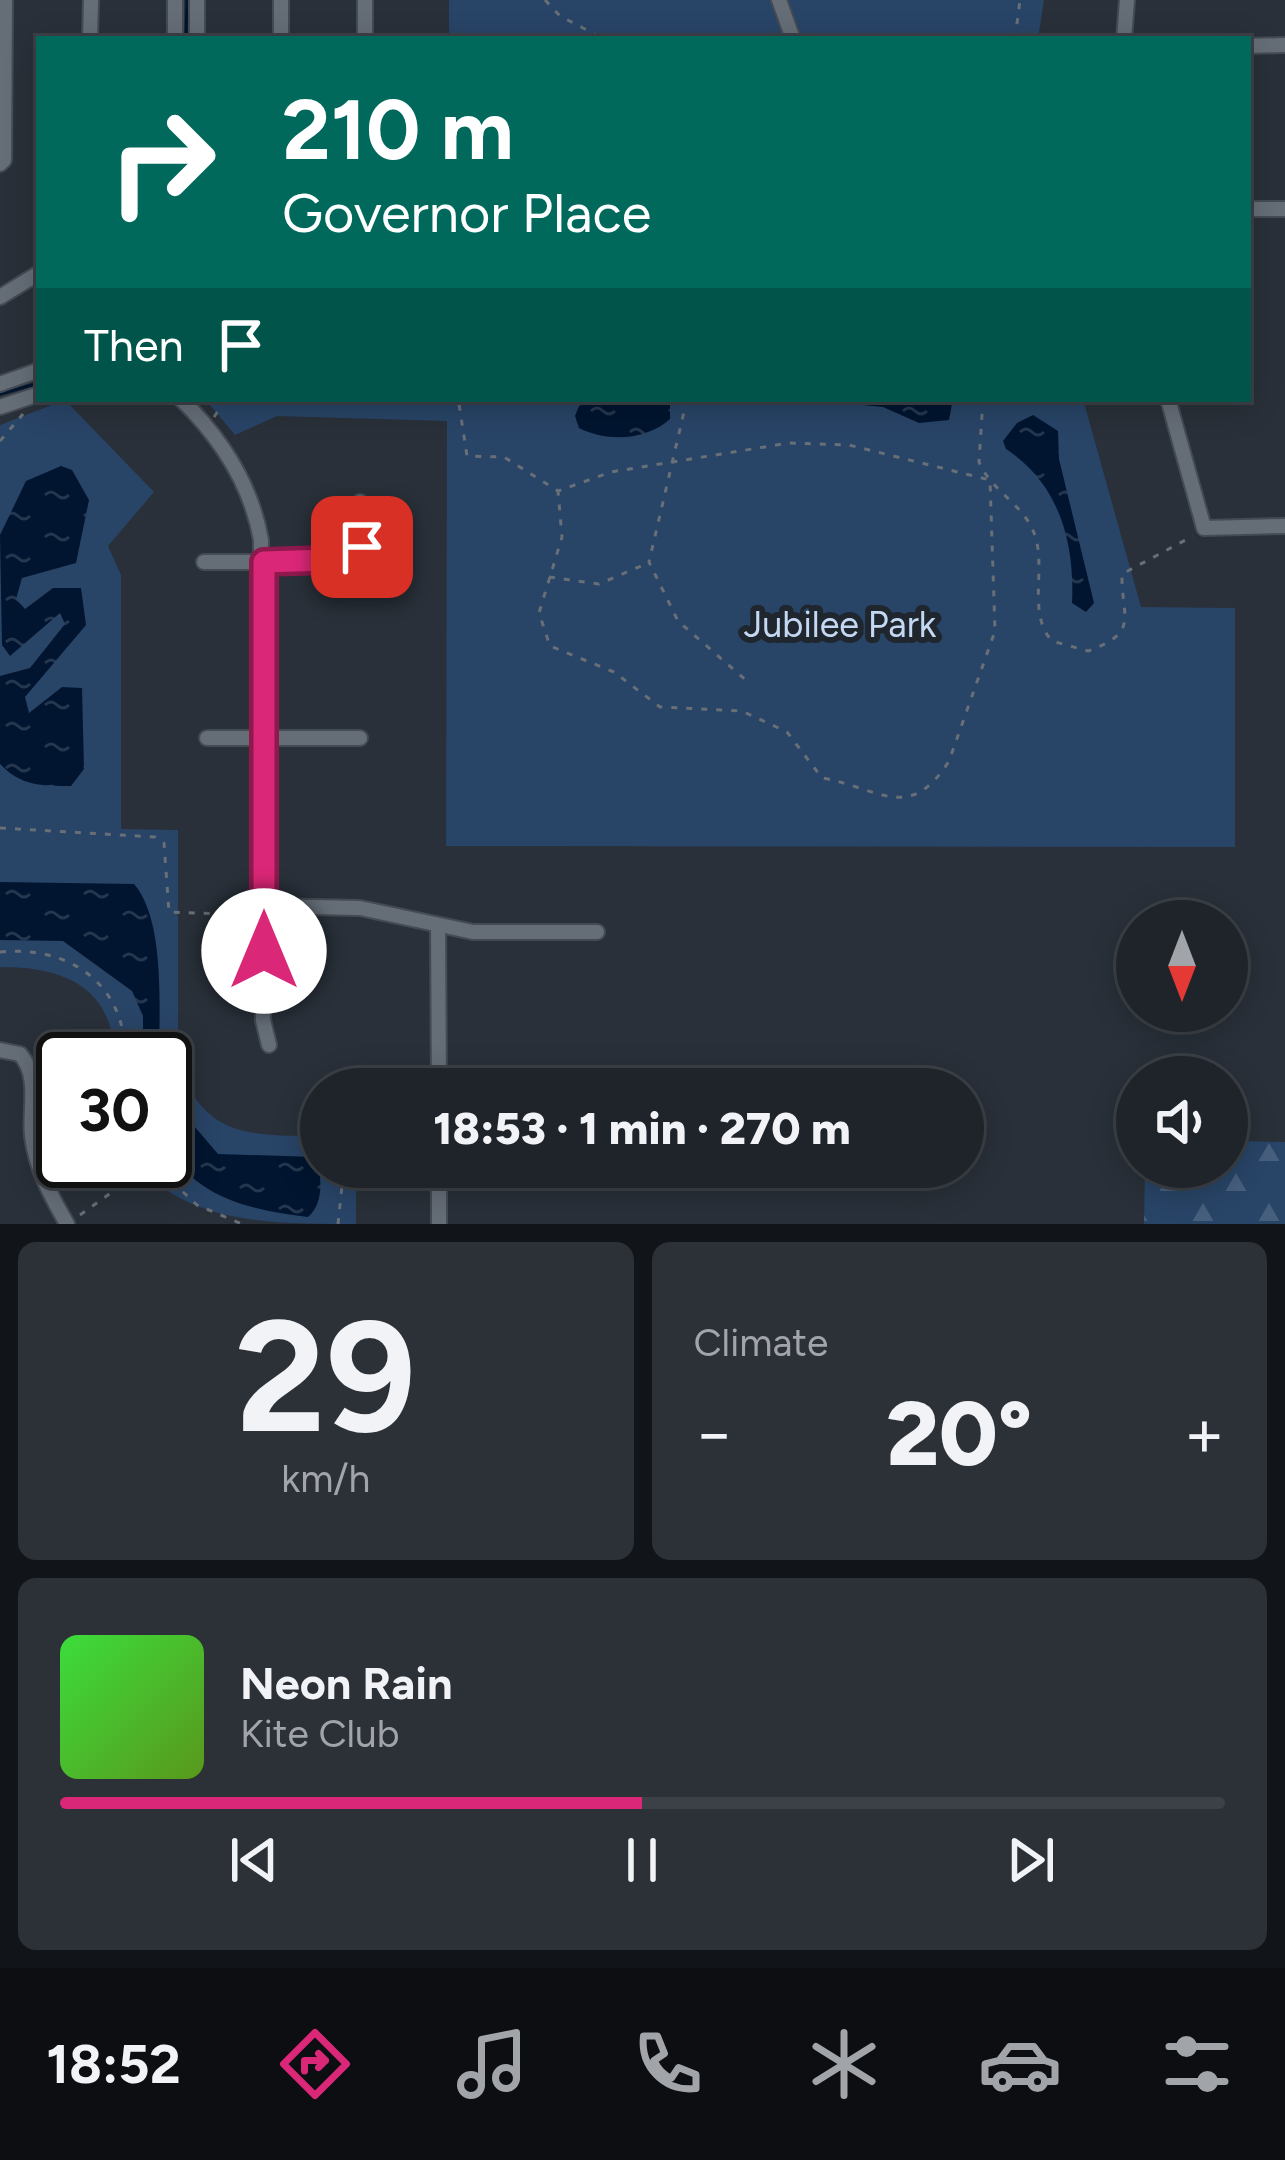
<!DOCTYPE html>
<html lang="en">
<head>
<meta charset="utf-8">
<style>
  body { margin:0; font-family:Figtree,sans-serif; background:#2c3037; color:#f1f3f6; height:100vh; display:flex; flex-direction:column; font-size:45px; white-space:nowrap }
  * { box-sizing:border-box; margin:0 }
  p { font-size:39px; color:#a1a4a9 }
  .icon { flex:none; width:66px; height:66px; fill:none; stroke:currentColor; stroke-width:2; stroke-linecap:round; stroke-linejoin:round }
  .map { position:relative; height:1224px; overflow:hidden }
  .drawer { display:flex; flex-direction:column; gap:18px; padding:18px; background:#111418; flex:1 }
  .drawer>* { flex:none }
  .banner { position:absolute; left:36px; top:36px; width:1215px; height:366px; border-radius:0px; box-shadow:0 6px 30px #0003,0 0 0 3px #3c4147; background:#00695c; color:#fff; overflow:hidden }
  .needle { width:78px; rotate:180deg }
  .fabs { position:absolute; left:1116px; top:900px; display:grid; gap:24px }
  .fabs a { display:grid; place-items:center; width:132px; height:132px; border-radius:50%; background:#1f242b; box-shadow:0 6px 30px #0003,0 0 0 3px #3c4147; font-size:60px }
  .speed { position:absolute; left:36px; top:1032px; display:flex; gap:24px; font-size:60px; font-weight:700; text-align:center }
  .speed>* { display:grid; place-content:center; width:156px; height:156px; border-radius:50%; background:#1f242b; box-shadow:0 6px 30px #0003,0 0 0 3px #3c4147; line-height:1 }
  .speed .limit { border:6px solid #111; border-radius:18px; background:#fff; color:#111 }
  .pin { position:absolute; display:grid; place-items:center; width:102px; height:102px; color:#fff; margin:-51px; border-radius:24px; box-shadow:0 6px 18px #0006 }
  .me { position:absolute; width:132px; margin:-66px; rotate:0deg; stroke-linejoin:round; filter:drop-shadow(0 0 9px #0008) }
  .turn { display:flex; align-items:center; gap:42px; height:252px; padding:0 48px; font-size:54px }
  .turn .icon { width:156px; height:156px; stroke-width:2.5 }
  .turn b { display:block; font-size:84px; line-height:102px }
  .then { display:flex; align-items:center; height:114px; padding:0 48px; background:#0003; gap:24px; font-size:45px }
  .big { font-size:90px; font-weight:800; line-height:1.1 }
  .drawer .card { flex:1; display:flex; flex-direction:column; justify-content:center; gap:18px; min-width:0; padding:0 42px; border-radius:18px; background:#2c3037 }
  .drawer .dial { align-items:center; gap:0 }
  .dial b { font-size:156px; line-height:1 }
  .song { display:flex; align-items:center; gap:36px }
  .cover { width:144px; height:144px; border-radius:18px; background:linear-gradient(135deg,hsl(120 70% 55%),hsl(90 70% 35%)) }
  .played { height:12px; border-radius:6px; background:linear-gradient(90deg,#db2777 50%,#3c4147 50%) }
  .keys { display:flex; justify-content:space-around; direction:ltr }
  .heat { display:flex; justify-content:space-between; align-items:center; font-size:66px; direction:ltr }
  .drawer .tiles { flex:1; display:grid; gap:18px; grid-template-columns:1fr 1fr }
  .card:last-child { grid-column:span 2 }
  .trip { position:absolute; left:300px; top:1068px; width:684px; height:120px; border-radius:60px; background:#1f242b; box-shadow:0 6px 30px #0003,0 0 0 3px #3c4147; font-weight:800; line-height:120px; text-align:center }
  .tabs { display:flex; height:192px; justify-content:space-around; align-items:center; background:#0c0e11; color:#a1a4a9 }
  .tabs .icon { width:84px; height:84px }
  .tabs .current { color:#db2777 }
  .tabs b { font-size:54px; color:#f1f3f6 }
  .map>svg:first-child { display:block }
</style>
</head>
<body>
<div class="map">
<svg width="1285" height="1224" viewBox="0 0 1285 1224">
  <defs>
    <pattern id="forest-firs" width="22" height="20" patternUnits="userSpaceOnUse" patternTransform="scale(3)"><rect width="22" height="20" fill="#284467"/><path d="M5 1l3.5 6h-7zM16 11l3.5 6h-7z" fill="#465f7d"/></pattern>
    <pattern id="water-ripples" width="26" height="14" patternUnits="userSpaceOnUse" patternTransform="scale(3)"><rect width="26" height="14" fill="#011530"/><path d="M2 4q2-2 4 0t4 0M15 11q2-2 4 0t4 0" fill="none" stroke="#25374e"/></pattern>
  </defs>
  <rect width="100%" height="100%" fill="#293039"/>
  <polygon fill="url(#forest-firs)" points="1227,1141 1285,1142 1285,1224 1144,1224 1145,1167 1227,1167"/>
  <g fill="#284467">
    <polygon points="449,0 1044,0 1038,39 449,39"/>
    <polygon points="205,399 1083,399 1141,607 1235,608 1235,847 446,846 447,421 277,416 235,435"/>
    <path d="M65 400 154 492 108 546 121 575V829L178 830V1066C207 1136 245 1135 313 1136L321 1131V1167H356V1224C269 1224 186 1224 135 1161H165V1059H115C113 987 65 967 0 967V425Z"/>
  </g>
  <g fill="url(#water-ripples)">
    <path d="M593 399H670V419C645 441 607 442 579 428L575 416 579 406Z"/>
    <polygon points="802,399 953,399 949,420 919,423 883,407"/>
    <path d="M1033 415 1058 431 1059 459 1094 603 1086 612 1072 603C1075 540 1058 483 1006 449L1003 441 1017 423Z"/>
    <path d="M61 466 72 470 89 500 76 563 22 578 16 599 25 609 53 588H81L86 625 25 697 29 713 62 687 82 688 84 769 71 786C41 786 21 786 0 764V676L30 668 65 624 60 613 10 656 2 645 0 535 26 481Z"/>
    <path d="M0 882 134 884C166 921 159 1012 159 1059H143V1016L132 991 63 941 0 940Z"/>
    <path d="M165 1092 218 1154 316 1157C322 1176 324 1204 308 1217 254 1211 187 1197 166 1139 161 1126 165 1106 165 1092Z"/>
  </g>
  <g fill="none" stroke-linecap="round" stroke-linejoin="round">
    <g stroke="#011530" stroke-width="3">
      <polyline points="186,39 187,0"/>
      <polyline points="0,394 39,383"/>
    </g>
    <defs>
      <g id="minor">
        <polyline points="281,0 281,39"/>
        <polyline points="779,0 793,39"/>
        <polyline points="90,39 91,0"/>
        <polyline points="175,39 175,0"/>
        <polyline points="197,39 197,0"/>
        <polyline points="365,39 365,0"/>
        <polyline points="1124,39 1127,0"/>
        <polyline points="1248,46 1285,45"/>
        <polyline points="0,164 4,160 5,0"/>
        <polyline points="1248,209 1285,209"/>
        <polyline points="0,297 39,273"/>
        <polyline points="0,384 39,370"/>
        <path d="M181 399C221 438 251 484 261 540L263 1020 269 1045"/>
        <polyline points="1168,399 1204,528 1285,526"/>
        <polyline points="0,407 39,394"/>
        <polyline points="204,562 351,562 364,542 360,502"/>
        <polyline points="207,738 360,738"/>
        <polyline points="264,906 360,908 473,932 597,932"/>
        <polyline points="438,926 439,1089"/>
        <path d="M0 1050 20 1054C40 1077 29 1108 32 1136 36 1169 51 1196 67 1224"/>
        <polyline points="439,1167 439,1224"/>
      </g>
    </defs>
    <use href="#minor" stroke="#454b53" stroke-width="18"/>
    <g stroke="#686f77" stroke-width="3" stroke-dasharray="6 9" stroke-linecap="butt">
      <polyline points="545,0 560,16 604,39"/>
      <polyline points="1015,39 1020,0"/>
      <polyline points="306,399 341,399"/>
      <path d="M355 399 459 404 467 456 504 457 558 491 611 472 789 443 849 445 990 480 995 631 949 761C909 824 880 788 822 778L787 732 742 711 660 707 614 672 550 646 539 613 562 537 558 491"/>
      <polyline points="687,399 649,562 678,621 748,682"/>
      <path d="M983 399 979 462C992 493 1027 505 1036 539 1045 572 1028 615 1052 641L1088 651C1141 632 1121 617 1122 574L1193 536"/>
      <polyline points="214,417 226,399"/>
      <polyline points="0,441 23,414"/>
      <polyline points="549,577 599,584 648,563"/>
      <polyline points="0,828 155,837 164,843 169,912 247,915"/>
      <path d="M0 952C70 945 127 985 125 1059"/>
      <polyline points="150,1161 197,1205 242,1224"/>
      <polyline points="80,1215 150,1165"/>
      <polyline points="338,1224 344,1167"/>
    </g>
    <use href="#minor" stroke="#656d77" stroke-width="14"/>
  </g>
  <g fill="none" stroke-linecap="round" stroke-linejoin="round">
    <defs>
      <polyline id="route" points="264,951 264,562 357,559 362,547"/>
    </defs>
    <use href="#route" stroke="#8e194d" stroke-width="30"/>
    <use href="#route" stroke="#db2777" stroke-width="21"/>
  </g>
  <g text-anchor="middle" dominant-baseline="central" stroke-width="12" stroke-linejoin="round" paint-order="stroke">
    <g font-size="36" fill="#c4d8f3" stroke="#1f262e">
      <text x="840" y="624">Jubilee Park</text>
    </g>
  </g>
</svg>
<div class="fabs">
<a><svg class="needle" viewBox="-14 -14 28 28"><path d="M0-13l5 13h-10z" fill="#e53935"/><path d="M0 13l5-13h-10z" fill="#a1a4a9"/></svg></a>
<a><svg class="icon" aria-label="sound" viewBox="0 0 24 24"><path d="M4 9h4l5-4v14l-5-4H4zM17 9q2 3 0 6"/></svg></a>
</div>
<div class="speed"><div class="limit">30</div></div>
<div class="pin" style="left:362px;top:547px;background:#d93025"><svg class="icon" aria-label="arrive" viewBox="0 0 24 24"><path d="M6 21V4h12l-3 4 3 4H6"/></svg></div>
<svg class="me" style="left:264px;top:951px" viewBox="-20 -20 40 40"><circle r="19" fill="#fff"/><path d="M0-13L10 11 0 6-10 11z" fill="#db2777"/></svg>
<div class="trip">18:53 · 1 min · 270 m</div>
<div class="banner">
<div class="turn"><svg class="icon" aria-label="right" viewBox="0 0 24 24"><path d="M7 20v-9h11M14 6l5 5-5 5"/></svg><div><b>210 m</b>Governor Place</div></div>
<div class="then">Then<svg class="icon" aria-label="arrive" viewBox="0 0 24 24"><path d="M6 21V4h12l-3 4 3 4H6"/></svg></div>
</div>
</div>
<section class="drawer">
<div class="tiles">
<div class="card dial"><b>29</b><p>km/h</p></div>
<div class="card"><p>Climate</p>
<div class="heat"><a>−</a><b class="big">20°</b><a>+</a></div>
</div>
<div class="card">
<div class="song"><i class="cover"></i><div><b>Neon Rain</b><p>Kite Club</p></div></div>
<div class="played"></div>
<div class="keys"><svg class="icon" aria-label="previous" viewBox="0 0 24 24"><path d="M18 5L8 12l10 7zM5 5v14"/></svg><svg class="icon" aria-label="pause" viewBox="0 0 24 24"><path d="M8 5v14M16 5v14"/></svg><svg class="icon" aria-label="next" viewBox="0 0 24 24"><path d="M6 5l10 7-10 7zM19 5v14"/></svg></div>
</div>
</div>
</section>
<nav class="tabs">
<b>18:52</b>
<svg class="icon current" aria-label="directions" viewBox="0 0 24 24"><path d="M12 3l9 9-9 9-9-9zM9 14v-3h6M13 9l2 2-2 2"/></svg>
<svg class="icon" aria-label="music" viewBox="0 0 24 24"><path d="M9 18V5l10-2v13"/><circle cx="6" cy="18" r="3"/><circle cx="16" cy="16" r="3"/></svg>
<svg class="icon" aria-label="phone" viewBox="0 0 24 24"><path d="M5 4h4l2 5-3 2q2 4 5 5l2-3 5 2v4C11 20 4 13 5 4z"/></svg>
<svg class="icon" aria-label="climate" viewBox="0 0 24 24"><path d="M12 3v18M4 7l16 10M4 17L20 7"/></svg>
<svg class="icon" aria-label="car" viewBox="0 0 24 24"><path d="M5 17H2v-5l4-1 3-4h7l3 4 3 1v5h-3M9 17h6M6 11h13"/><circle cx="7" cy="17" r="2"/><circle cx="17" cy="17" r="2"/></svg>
<svg class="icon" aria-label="filters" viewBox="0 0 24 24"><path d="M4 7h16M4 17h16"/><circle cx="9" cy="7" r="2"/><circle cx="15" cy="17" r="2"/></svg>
</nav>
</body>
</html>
